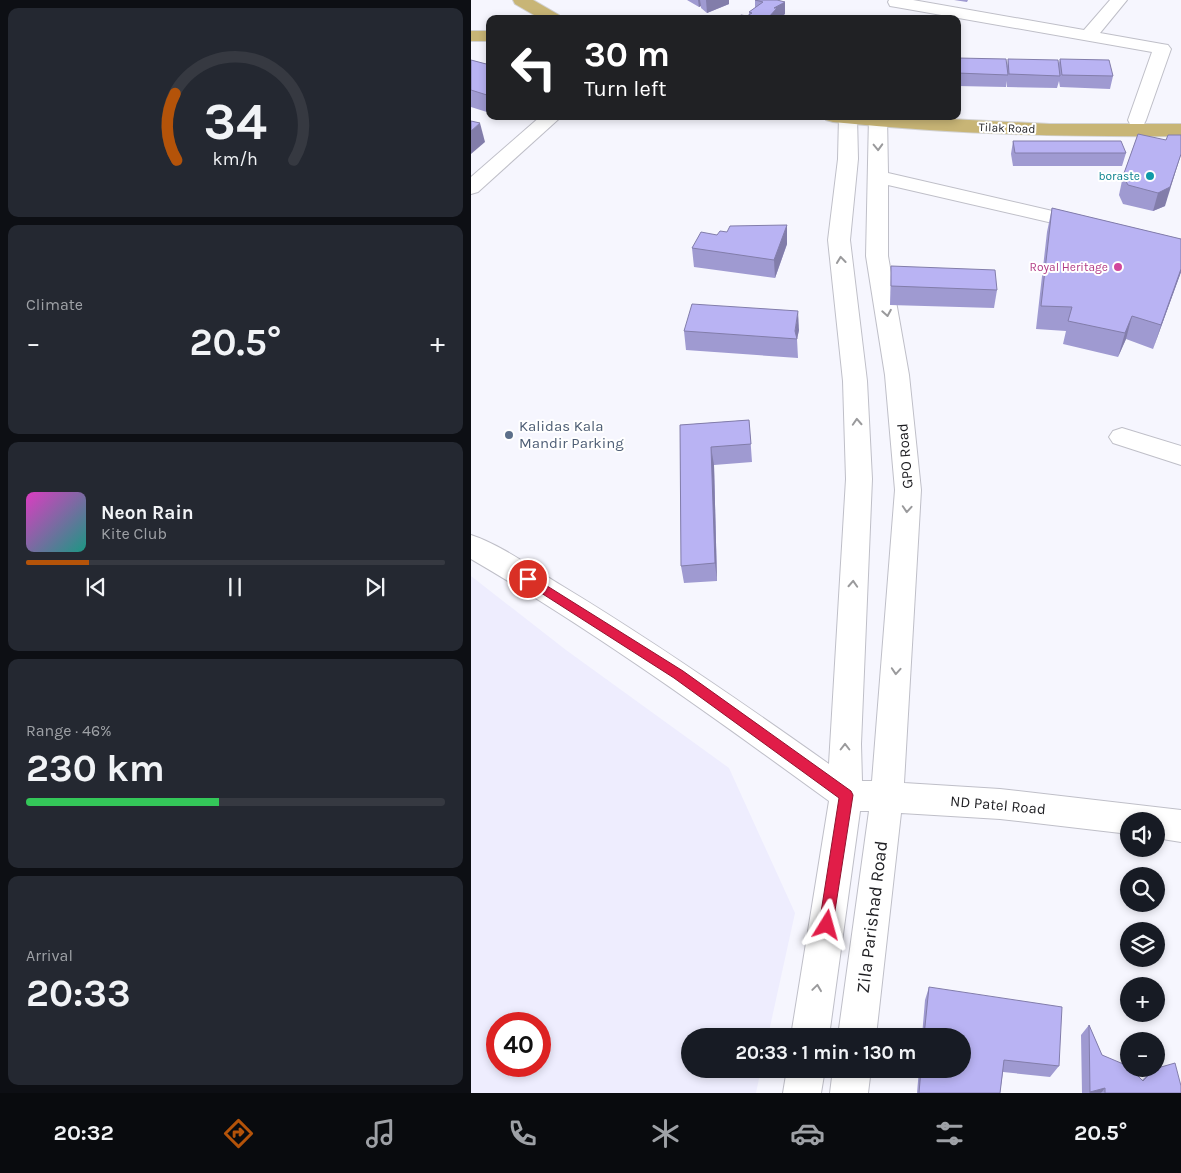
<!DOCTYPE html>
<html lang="en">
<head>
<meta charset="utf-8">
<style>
  body { margin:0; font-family:Karla,sans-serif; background:#242831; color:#f1f3f6; height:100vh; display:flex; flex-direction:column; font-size:19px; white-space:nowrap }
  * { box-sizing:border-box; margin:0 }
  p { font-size:16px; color:#9ea1a6 }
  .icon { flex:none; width:28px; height:28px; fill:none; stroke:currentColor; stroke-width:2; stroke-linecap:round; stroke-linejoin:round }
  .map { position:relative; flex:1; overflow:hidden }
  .details { display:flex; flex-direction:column; gap:8px; padding:8px; background:#0d0f14; width:471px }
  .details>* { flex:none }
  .guide { position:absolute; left:15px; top:15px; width:475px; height:105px; border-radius:10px; box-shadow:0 2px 8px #0003; background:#202124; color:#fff; overflow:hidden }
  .buttons { position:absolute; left:649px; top:812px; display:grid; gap:10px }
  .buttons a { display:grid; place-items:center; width:45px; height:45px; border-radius:50%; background:#171b24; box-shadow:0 2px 8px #0003; font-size:25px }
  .speed { position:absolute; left:15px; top:1012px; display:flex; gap:10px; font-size:25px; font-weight:700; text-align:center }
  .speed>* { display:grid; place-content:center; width:65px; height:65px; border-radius:50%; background:#171b24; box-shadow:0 2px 8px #0003; line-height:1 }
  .speed .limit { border:8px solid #d22; background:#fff; color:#111 }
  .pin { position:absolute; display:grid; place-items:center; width:42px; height:42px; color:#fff; margin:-21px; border:2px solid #fff; border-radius:50%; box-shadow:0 1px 5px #0007 }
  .me { position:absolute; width:55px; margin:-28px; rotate:8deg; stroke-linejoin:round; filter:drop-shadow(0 0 4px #0008) }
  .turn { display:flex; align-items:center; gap:18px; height:105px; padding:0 15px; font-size:22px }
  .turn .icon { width:65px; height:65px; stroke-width:2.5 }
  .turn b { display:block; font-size:35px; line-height:42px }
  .big { font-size:38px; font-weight:700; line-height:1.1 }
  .details .widget { flex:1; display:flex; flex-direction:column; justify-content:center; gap:8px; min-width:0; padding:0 18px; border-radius:10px; background:#242831 }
  .details .dial { align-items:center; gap:0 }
  .dial svg { height:130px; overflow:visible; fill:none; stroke:#363941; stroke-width:7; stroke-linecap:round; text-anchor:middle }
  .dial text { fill:#f1f3f6; stroke:none }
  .song { display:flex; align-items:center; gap:15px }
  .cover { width:60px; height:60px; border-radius:8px; background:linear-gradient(135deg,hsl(310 70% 55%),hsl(170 70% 35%)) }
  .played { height:5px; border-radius:2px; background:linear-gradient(90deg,#b45309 15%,#363941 15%) }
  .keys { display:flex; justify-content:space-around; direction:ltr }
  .heat { display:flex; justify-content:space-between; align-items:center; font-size:28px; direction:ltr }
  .charge { height:8px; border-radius:4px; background:linear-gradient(90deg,#34c759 46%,#363941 0) }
  .trip { position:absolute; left:210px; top:1028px; width:290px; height:50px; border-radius:25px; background:#171b24; box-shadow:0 2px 8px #0003; font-weight:700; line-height:50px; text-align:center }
  .dock { display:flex; height:80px; justify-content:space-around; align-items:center; background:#090b0e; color:#9ea1a6 }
  .dock .icon { width:35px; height:35px }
  .dock .on { color:#b45309 }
  .dock b { font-size:22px; color:#f1f3f6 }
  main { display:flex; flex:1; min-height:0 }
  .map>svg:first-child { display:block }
</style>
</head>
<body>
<main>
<section class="details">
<div class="widget dial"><svg viewBox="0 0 100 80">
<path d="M14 69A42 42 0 1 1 86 69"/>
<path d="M14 69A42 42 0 0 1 13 28" stroke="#b45309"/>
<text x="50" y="56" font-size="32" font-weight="700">34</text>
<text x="50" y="72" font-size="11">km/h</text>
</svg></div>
<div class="widget"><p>Climate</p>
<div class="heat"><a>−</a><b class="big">20.5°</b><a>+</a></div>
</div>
<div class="widget">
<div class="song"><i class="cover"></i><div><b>Neon Rain</b><p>Kite Club</p></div></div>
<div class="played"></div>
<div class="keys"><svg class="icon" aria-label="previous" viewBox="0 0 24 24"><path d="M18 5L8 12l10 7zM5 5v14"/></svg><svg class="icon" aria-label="pause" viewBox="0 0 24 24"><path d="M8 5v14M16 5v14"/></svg><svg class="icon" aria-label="next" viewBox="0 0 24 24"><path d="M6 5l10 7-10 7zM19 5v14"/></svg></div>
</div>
<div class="widget"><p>Range · 46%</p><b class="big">230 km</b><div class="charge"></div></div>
<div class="widget"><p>Arrival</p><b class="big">20:33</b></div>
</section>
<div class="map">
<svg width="710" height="1093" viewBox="0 0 710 1093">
  <rect width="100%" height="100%" fill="#f6f6fe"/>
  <path fill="#eeedfe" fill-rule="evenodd" d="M0 576 95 650 258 768 324 913 297 1036H219V1069H290L285 1093H0ZM26 1024H69V1066H26Z"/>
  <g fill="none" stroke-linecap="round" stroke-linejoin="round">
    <defs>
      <g id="minor">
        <polygon points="418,0 442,0 613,30 639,0 656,0 629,33 691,44 697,45 700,49 675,120 673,124 666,126 659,124 657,120 681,52 425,7 419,6 417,2"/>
        <polygon points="70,116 91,116 7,192 0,194 0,177"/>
        <path d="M368 116H386L387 159 379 240 396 381 401 479 390 744 391 781H401L424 490 414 375 395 256 398 116H416L417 173 616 219 623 221 627 225 623 229 616 231 417 185V256L438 375 450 490 433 783 529 789 710 810V842L685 838V821H658V834L529 819 430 813 405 1036H367L398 811H389L358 1036H320L358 801C241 716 125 632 0 559V535C31 545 64 570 93 587 184 642 272 703 358 764L375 479 372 381 357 240 367 159Z"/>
        <polygon points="651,428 710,446 710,465 642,443 638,437 642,431"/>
        <polygon points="316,1069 354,1069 350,1093 312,1093"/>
        <polygon points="362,1069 400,1069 397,1093 359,1093"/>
      </g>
      <g id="major">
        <polygon points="42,0 62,0 88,15 90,19 70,19 44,4"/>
        <rect x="0" y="31" width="19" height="10"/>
        <path d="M353 116H420L579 124H710V136C593 137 478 134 362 122L355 120Z"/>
      </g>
    </defs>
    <use href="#minor" stroke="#bfbfc8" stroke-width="2"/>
    <use href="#major" stroke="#d2d2d3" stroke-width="2"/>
    <use href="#minor" fill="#fff" fill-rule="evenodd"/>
    <use href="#major" fill="#c8b576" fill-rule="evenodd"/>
  </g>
  <g fill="#9f9ad1">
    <polygon points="216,0 258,0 258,4 236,13 230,8 230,6 228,7"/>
    <polygon points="284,0 306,0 314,14 306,19 265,19 276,16 278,15 278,12 284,8"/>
    <polygon points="483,0 497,0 496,2"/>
    <polygon points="486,58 536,66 537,59 587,66 589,59 642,76 639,89 589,87 588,81 586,88 536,87 536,81 535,87 486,86"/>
    <polygon points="0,60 19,65 19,113 0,107"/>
    <polygon points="667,134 694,206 682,211 652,204 648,195 652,176"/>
    <polygon points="542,141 655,153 651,166 542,166 540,154"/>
    <polygon points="581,208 710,239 710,272 682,349 655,339 647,357 592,344 595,331 565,329 576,232"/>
    <polygon points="316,225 316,244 304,278 223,267 221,248 246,235 256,232"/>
    <polygon points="420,266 526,290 523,308 419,305"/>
    <polygon points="328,330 326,339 327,358 215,350 213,331"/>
    <polygon points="278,420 281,462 243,465 246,581 213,583 210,566 209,425"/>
    <polygon points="458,987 588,1066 579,1077 532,1072 529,1093 446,1093 448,1069 491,1069 491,1036 451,1036 454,1000"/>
    <polygon points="618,1025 631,1055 671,1080 683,1069 710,1093 611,1093 610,1035"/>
  </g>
  <g fill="#827daa">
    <polygon points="227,0 229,0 230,6 228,7"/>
    <polygon points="235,0 258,0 258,4 236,13"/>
    <polygon points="314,2 314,14 306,19 297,19 297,18 303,8"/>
    <polygon points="489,35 488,48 486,51 486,41"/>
    <polygon points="9,123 14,142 0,154 0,131"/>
    <polygon points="710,154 694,206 682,211 687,193"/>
    <polygon points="316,225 316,244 304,278 303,260"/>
    <polygon points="710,269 710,272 682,349 690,325"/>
    <polygon points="327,311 328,330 326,339 324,331"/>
    <polygon points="661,316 655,339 647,357 654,333"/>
    <polygon points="240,447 243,465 246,581 244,563"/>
    <polygon points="634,1088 630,1093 618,1093 619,1092"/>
  </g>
  <g fill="#b9b3f3" stroke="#827daa">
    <polygon points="284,0 306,0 314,2 303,8 306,8 297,18 294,17 293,19 265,19 270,15 276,16 281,13 278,12 292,2"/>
    <polygon points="486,35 489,35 486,41"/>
    <polygon points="486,58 535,59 537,75 486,73"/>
    <polygon points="537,59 587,60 589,76 538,74"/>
    <polygon points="589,59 638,60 642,76 591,75"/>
    <polygon points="0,60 19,65 19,96 0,90"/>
    <polygon points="0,121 9,123 0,131"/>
    <polygon points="667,134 695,140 697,135 710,135 710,154 699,187 687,193 657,185 652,176"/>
    <polygon points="542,141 650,141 655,153 544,153"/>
    <polygon points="581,208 710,239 710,269 690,325 661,316 654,333 597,321 601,307 570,306"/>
    <polygon points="316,225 303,260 221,248 230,232 246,235 249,231 256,232 259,226"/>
    <polygon points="420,266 524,270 526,290 420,286"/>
    <polygon points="221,304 327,311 324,331 326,339 213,331"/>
    <polygon points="278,420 280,444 240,447 244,563 210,566 209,425"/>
    <polygon points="458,987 591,1007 588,1066 533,1060 529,1093 448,1093 450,1069 491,1069 491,1036 453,1036"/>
    <polygon points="618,1025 631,1055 657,1066 658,1069 660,1069 672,1081 683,1069 704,1063 710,1086 710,1093 634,1093 634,1088 619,1092"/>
  </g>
  <defs><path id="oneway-chevron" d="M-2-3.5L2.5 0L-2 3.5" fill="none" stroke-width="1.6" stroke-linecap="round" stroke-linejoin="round" transform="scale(1.25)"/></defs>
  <g stroke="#9a9a9c">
    <use href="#oneway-chevron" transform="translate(407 147) rotate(88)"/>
    <use href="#oneway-chevron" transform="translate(370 260) rotate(-96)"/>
    <use href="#oneway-chevron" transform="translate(416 313) rotate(80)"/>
    <use href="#oneway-chevron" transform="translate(386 422) rotate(-93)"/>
    <use href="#oneway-chevron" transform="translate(436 509) rotate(94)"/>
    <use href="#oneway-chevron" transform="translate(382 584) rotate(-87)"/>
    <use href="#oneway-chevron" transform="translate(425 671) rotate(94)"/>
    <use href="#oneway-chevron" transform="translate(374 747) rotate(-90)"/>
    <use href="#oneway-chevron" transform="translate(346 988) rotate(-82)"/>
  </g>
  <polygon fill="#e11d48" stroke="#92132f" points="57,574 212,671 380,791 382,795 361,930 356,932 351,930 348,925 368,798 203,678 53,582 51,579 53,575"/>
  <circle fill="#0f9aa8" stroke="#fff" stroke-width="2" cx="679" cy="176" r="5"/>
  <circle fill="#d1479c" stroke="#fff" stroke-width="2" cx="647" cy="267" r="5"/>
  <circle fill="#5c6f8a" stroke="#fff" stroke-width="2" cx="38" cy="435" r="5"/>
  <g text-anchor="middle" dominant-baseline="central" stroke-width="4" stroke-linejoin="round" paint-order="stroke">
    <g font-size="12" fill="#1e1e22" stroke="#fff">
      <text transform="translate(536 128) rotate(2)">Tilak Road</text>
    </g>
    <g font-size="12" fill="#0d838f" stroke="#fff" text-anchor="end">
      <text x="669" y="176">boraste</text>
    </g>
    <g font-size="12" fill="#b23c85" stroke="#fff" text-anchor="end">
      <text x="637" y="267">Royal Heritage</text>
    </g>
    <g font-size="15" fill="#4e5e75" stroke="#fff" text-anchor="start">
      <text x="48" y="426">Kalidas Kala<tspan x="48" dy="17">Mandir Parking</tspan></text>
    </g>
    <g font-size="15" fill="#1e1e22" stroke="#fff">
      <text transform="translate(434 456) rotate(-95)">GPO Road</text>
      <text transform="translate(527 805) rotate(5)">ND Patel Road</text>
    </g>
    <g font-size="18" fill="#1e1e22" stroke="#fff">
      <text transform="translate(401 917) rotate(-83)">Zila Parishad Road</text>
    </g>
  </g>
</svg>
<div class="buttons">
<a><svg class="icon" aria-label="sound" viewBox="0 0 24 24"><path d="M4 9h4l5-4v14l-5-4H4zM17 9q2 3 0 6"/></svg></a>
<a><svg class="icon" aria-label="search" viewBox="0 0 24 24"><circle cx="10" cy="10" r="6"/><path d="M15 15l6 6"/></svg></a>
<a><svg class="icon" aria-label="layers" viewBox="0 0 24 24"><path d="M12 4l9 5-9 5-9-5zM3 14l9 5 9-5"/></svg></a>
<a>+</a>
<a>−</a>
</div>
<div class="speed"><div class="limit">40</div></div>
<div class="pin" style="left:57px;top:579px;background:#d93025"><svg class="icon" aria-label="arrive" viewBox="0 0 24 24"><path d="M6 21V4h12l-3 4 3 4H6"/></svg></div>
<svg class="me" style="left:356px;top:925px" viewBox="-20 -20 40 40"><path d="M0-17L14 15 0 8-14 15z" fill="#e11d48" stroke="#fff" stroke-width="4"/></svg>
<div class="trip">20:33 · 1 min · 130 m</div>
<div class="guide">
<div class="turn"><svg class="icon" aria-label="left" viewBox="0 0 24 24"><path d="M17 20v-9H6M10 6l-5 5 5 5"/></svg><div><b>30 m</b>Turn left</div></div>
</div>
</div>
</main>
<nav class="dock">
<b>20:32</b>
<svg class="icon on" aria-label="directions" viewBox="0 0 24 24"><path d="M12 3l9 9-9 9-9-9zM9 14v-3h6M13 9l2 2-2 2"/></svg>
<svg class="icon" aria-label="music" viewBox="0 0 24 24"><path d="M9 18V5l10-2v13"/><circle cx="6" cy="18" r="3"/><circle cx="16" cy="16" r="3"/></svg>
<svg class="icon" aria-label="phone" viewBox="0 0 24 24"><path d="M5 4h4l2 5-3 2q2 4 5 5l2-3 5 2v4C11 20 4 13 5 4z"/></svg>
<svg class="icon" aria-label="climate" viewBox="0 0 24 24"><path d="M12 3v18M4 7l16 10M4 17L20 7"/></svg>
<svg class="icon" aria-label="car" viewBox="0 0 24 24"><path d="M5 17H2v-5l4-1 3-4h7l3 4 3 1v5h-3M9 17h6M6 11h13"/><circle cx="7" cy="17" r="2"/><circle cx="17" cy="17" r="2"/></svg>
<svg class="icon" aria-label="filters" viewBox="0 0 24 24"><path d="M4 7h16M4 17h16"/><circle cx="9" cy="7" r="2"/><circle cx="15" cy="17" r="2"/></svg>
<b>20.5°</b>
</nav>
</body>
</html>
